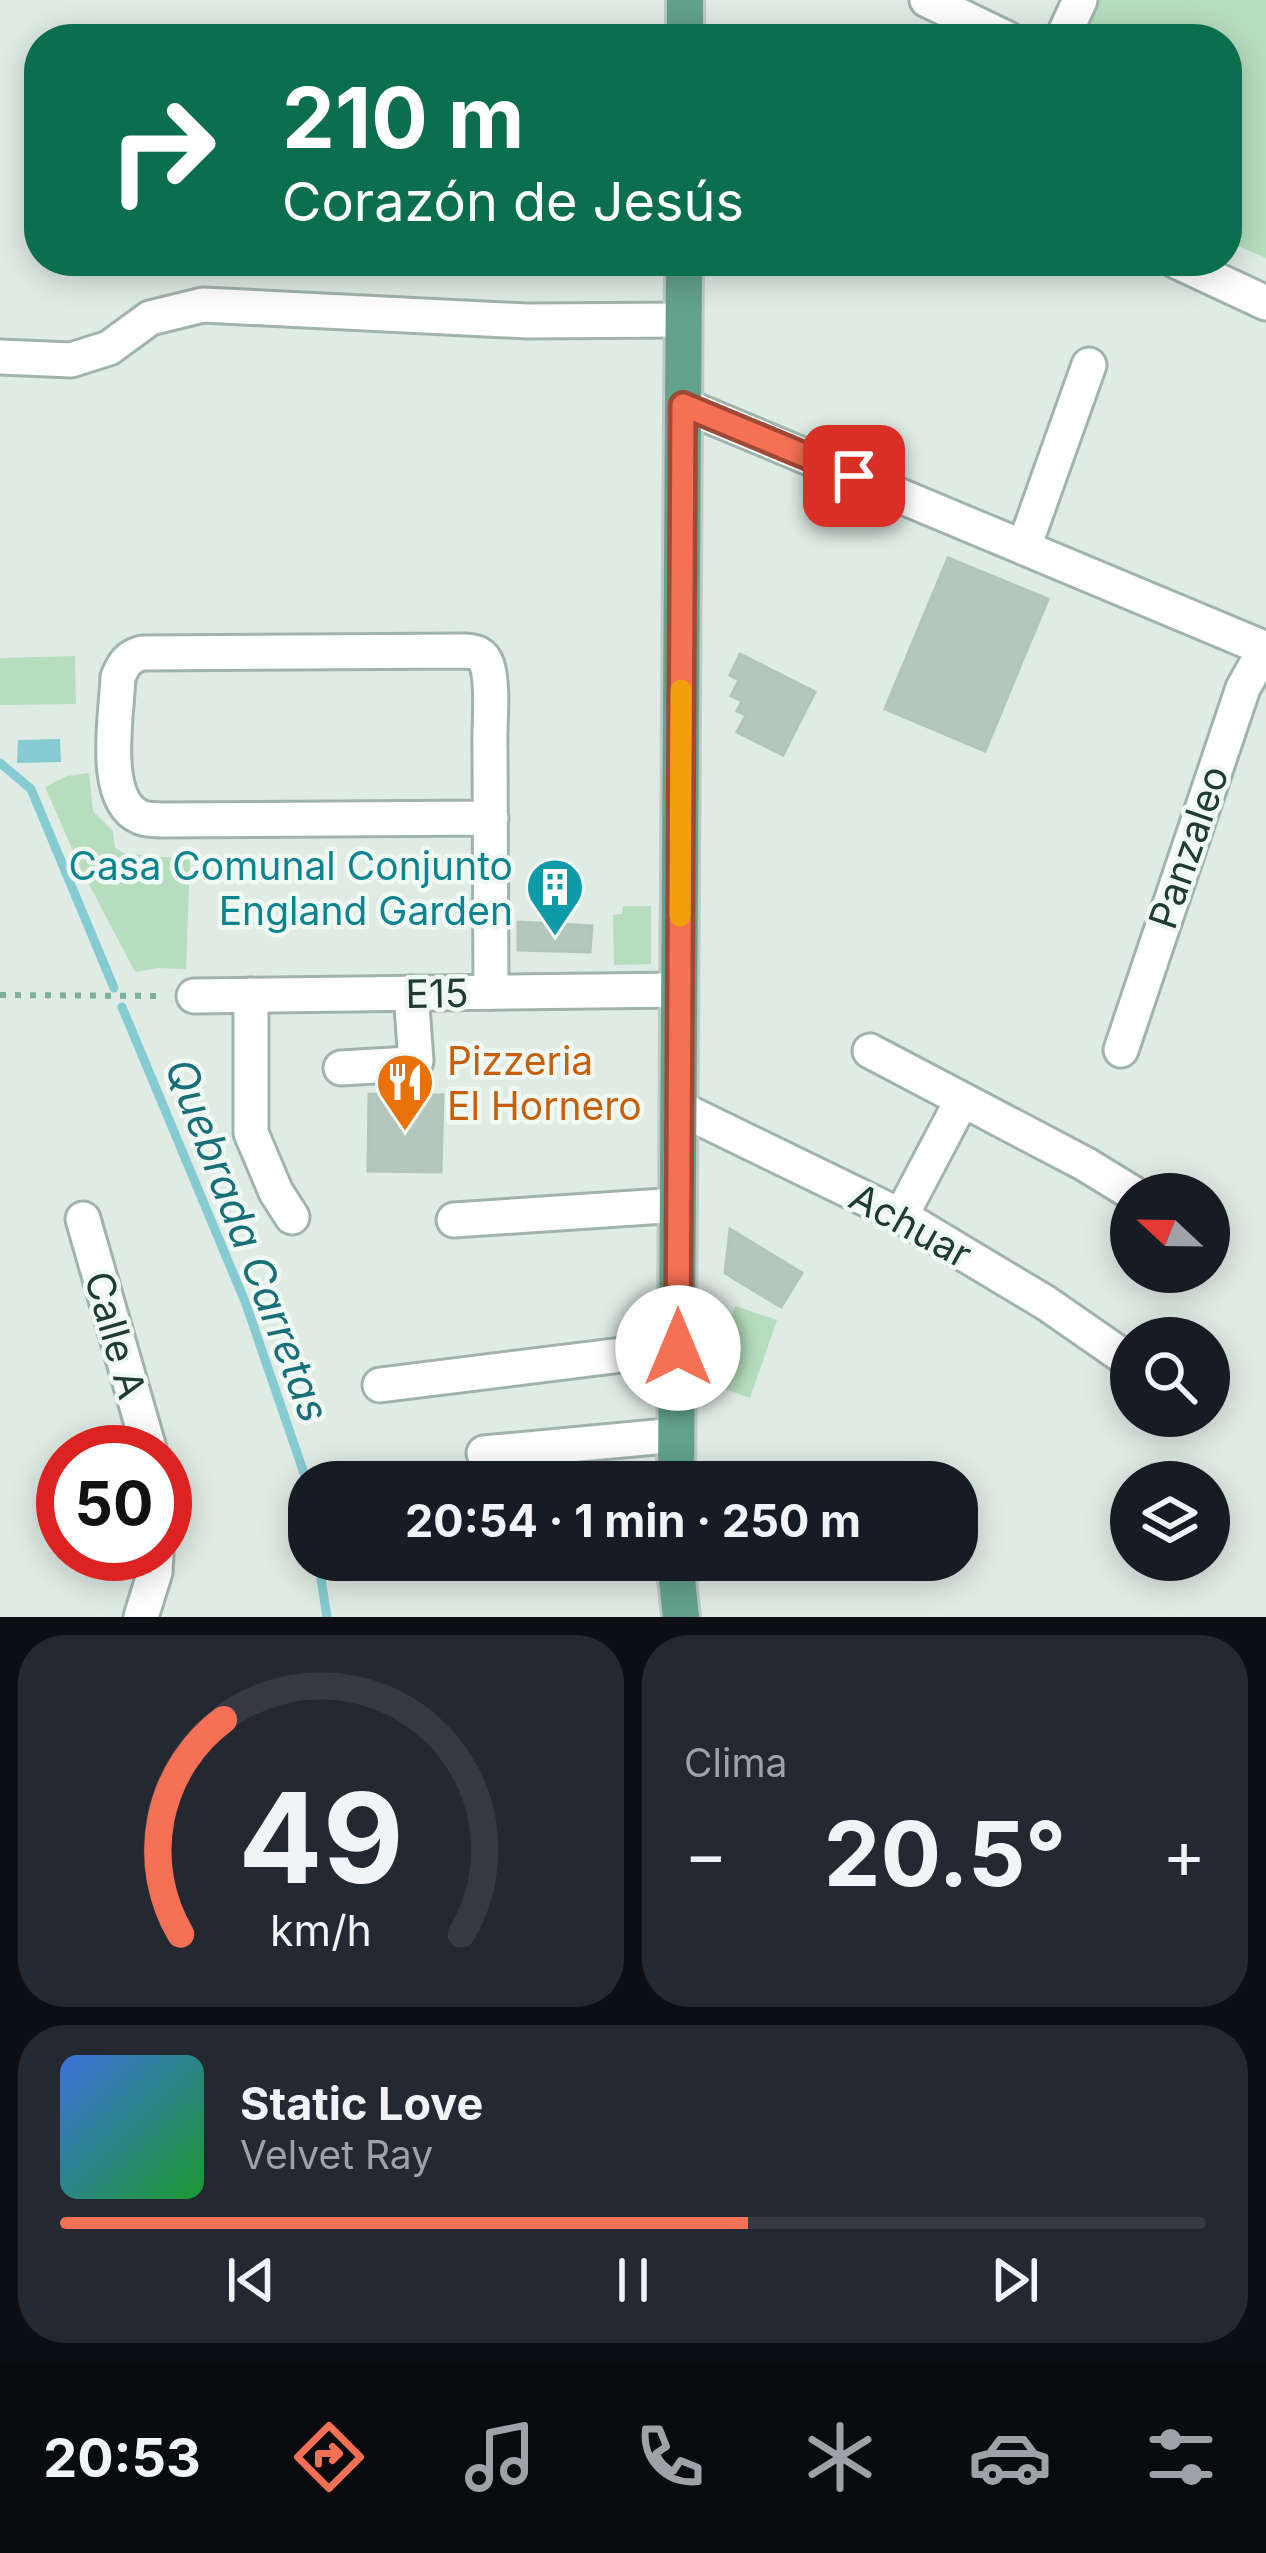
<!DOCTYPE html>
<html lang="es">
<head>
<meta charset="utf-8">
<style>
  body { margin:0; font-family:Inter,sans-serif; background:#242831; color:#f1f3f6; height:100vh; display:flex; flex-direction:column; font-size:45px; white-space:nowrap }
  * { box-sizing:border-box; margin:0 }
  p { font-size:39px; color:#9ea1a6 }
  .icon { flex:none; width:66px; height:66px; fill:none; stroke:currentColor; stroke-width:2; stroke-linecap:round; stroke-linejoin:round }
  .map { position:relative; height:1617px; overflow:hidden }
  .sheet { display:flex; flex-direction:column; gap:18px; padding:18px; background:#0d0f14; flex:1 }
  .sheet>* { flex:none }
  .guide { position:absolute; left:24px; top:24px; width:1218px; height:252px; border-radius:48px; box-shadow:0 6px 30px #0003; background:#0b6e4f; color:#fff; overflow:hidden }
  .needle { width:78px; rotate:292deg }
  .tools { position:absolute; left:1110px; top:1173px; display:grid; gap:24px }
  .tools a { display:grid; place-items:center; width:120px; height:120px; border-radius:50%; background:#171b24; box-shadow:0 6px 30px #0003; font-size:60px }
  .speed { position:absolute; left:36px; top:1425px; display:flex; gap:24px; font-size:60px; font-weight:700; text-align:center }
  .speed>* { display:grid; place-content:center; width:156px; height:156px; border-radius:50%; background:#171b24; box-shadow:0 6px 30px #0003; line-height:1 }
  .speed .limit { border:18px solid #d22; background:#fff; color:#111 }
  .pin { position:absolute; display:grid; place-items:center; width:102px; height:102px; color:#fff; margin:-51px; border-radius:24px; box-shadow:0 6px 18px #0006 }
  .me { position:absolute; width:132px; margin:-66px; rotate:0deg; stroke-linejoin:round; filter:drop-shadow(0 0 9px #0008) }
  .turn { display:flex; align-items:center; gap:42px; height:252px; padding:0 60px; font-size:54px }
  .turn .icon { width:156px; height:156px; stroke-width:2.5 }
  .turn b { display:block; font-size:84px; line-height:102px }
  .big { font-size:90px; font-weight:700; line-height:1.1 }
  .sheet .card { flex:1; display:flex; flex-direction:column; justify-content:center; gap:18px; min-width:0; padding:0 42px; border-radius:48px; background:#242831 }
  .sheet .dial { align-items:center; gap:0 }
  .dial svg { height:312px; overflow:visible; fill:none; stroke:#363941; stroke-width:7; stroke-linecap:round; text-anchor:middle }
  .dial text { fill:#f1f3f6; stroke:none }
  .song { display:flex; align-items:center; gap:36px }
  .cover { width:144px; height:144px; border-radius:18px; background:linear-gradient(135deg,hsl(220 70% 55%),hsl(130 70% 35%)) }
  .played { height:12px; border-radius:6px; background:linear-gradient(90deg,#f57054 60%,#363941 60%) }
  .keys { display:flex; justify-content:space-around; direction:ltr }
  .heat { display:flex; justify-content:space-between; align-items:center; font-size:66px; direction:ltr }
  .sheet .tiles { flex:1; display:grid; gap:18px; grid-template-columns:1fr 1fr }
  .card:last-child { grid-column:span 2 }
  .trip { position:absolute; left:288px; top:1461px; width:690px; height:120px; border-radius:48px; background:#171b24; box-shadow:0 6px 30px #0003; font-weight:700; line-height:120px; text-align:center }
  .tabs { display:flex; height:192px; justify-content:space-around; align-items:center; background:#090b0e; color:#9ea1a6 }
  .tabs .icon { width:84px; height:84px }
  .tabs .on { color:#f57054 }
  .tabs b { font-size:54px; color:#f1f3f6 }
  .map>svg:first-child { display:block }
</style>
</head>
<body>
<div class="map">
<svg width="1266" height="1617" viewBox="0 0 1266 1617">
  <rect width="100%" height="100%" fill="#dfebe5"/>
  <g fill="#b7ddbf">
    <polygon points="1098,0 1266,0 1266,258 1227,241 1227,39 1081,39"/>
    <polygon points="75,656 76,704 0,705 0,658"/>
    <polygon points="89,773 93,811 113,831 115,848 126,854 190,859 186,969 158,968 135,972 81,869 45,787 67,776"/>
    <polygon points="623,906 651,906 651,964 614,965 613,915 622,914"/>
    <polygon points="735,1306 777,1320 750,1398 708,1383"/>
  </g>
  <polygon fill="#86cbd2" points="60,739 61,762 17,763 18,740"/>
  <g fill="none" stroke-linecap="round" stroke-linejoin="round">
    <g stroke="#86cbd2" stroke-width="9">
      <polyline points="0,763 31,789 114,988"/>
      <polyline points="122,1007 246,1304 307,1482 309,1498"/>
      <polyline points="318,1560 327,1617"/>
    </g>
  </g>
  <g fill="#b5c6be" stroke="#b2c5bb" stroke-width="3">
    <polygon points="948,558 1048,599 985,751 885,709"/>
    <polygon points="740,654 815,692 783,755 737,732 746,715 737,711 742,701 731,696 739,680 730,675"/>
    <polygon points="518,922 592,926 590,952 518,950"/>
    <polygon points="369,1094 443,1095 441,1172 368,1171"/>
    <polygon points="730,1229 802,1273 781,1307 725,1273"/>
  </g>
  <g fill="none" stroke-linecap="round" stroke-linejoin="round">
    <defs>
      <g id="minor">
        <polyline points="927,0 1008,39"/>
        <polyline points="1062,39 1080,0"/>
        <polyline points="1176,261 1266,303"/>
        <polyline points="0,357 71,360 109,348 150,318 203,305 527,321 683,320"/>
        <polyline points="683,405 1266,649"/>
        <polyline points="1024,547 1089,365"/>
        <path d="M491 818 159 820C153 819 146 820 140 817 100 800 117 712 118 677 124 663 128 657 142 653L465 651C476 652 483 653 487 665 494 687 489 725 490 749 491 830 491 911 491 992"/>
        <polyline points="251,995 251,1133 276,1192 292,1217"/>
        <polyline points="194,996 680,990"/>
        <polyline points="1121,1050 1243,688 1265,649"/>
        <polyline points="870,1051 1085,1164 1134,1194"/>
        <polyline points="341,1068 409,1064 416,1061 411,993"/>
        <polyline points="679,1108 901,1216 1046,1303 1131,1362"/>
        <polyline points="901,1216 962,1100"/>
        <polyline points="83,1219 150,1452"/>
        <polyline points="454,1220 679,1205"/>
        <polyline points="380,1385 678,1348"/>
        <polyline points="484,1453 677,1435"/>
        <polyline points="141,1617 155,1572 156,1554"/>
      </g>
      <g id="major">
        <polyline points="685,39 685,0"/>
        <polyline points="676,1482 684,261"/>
        <polyline points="675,1560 681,1617"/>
      </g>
    </defs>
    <use href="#minor" stroke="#a2b3ac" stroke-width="39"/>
    <use href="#major" stroke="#c1c8c6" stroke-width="42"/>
    <polyline stroke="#7faf9d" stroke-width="6" stroke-dasharray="6 9" stroke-linecap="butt" points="0,995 164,996"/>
    <use href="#minor" stroke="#fff" stroke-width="33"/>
    <use href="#major" stroke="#63a28d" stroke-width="36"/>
  </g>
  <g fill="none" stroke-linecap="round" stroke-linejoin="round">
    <defs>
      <polyline id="route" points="678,1348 683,405 854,476"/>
    </defs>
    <use href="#route" stroke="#9f4937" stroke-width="30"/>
    <use href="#route" stroke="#f57054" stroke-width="21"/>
    <polyline stroke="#f59e0b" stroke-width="21" points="680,916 681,690"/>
  </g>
  <defs>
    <symbol id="building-pin" viewBox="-11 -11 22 30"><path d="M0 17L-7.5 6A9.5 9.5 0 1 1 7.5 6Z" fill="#0f9aa8" stroke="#f0f8f3"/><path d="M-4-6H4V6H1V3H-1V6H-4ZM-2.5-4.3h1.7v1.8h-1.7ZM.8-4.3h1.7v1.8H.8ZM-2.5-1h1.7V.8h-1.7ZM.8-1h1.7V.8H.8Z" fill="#fff"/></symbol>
    <symbol id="restaurant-pin" viewBox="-11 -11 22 30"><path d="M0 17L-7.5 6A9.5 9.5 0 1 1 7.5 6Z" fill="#e8710a" stroke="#f0f8f3"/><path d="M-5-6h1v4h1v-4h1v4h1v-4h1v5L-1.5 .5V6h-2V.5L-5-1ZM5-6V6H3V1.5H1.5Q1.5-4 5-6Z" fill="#fff"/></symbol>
  </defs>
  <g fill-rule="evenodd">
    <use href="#building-pin" x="522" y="854" width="66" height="90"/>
    <use href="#restaurant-pin" x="372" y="1049" width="66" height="90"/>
  </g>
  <g text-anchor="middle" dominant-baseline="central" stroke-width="9" stroke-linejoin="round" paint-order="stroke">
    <g font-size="39" fill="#203b32" stroke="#f0f8f3">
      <text transform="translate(1188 847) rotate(-71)">Panzaleo</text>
      <text transform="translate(437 993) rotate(-1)">E15</text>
      <text transform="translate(911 1225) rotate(29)">Achuar</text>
      <text transform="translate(116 1335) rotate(74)">Calle A</text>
    </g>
    <g font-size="39" fill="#0d838f" stroke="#f0f8f3" text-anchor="end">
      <text x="513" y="865">Casa Comunal Conjunto<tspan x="513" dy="45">England Garden</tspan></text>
    </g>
    <g font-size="39" fill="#c56008" stroke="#f0f8f3" text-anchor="start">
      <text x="447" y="1060">Pizzeria<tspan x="447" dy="45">El Hornero</tspan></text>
    </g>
    <g font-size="42" font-style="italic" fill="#196f78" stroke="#f0f8f3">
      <text transform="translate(248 1240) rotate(69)">Quebrada Carretas</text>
    </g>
  </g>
</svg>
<div class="tools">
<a><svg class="needle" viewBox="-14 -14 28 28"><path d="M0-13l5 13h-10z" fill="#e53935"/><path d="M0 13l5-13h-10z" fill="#9ea1a6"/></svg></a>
<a><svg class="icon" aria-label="search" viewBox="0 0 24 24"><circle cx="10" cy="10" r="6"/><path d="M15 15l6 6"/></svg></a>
<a><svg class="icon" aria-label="layers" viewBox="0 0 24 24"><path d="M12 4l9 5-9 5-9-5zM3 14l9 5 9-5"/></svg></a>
</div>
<div class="speed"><div class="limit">50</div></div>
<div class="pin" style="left:854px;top:476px;background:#d93025"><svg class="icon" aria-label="arrive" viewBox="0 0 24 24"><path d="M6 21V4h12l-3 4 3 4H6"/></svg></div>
<svg class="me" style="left:678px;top:1348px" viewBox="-20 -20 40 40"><circle r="19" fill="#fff"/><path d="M0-13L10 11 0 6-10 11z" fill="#f57054"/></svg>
<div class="trip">20:54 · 1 min · 250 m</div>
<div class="guide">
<div class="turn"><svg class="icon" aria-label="right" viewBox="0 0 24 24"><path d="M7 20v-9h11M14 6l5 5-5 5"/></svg><div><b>210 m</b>Corazón de Jesús</div></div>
</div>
</div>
<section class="sheet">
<div class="tiles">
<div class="card dial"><svg viewBox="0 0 100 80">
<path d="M14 69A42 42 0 1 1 86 69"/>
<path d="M14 69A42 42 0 0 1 25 14" stroke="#f57054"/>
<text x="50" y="56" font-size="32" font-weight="700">49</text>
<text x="50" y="72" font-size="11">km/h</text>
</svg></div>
<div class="card"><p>Clima</p>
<div class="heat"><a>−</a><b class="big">20.5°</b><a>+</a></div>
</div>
<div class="card">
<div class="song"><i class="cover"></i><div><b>Static Love</b><p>Velvet Ray</p></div></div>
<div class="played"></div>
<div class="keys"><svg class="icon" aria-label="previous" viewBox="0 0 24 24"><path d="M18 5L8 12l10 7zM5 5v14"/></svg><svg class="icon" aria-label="pause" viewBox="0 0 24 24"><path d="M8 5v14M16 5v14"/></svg><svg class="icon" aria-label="next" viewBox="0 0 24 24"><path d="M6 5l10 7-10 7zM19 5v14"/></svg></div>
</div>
</div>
</section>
<nav class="tabs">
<b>20:53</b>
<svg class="icon on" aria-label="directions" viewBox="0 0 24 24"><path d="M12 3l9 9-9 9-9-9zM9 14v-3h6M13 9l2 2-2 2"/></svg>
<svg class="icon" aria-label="music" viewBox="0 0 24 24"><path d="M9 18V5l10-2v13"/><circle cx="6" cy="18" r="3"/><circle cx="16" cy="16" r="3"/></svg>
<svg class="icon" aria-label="phone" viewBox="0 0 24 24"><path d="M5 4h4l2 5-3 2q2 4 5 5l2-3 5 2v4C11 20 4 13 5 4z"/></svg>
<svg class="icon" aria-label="climate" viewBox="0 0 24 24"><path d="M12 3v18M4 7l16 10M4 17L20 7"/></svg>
<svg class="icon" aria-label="car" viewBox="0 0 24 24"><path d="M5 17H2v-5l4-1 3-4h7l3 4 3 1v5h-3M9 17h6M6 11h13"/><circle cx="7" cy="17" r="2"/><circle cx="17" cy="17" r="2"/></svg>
<svg class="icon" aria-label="filters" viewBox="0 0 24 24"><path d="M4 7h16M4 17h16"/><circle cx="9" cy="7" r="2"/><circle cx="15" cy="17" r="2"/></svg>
</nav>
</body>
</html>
